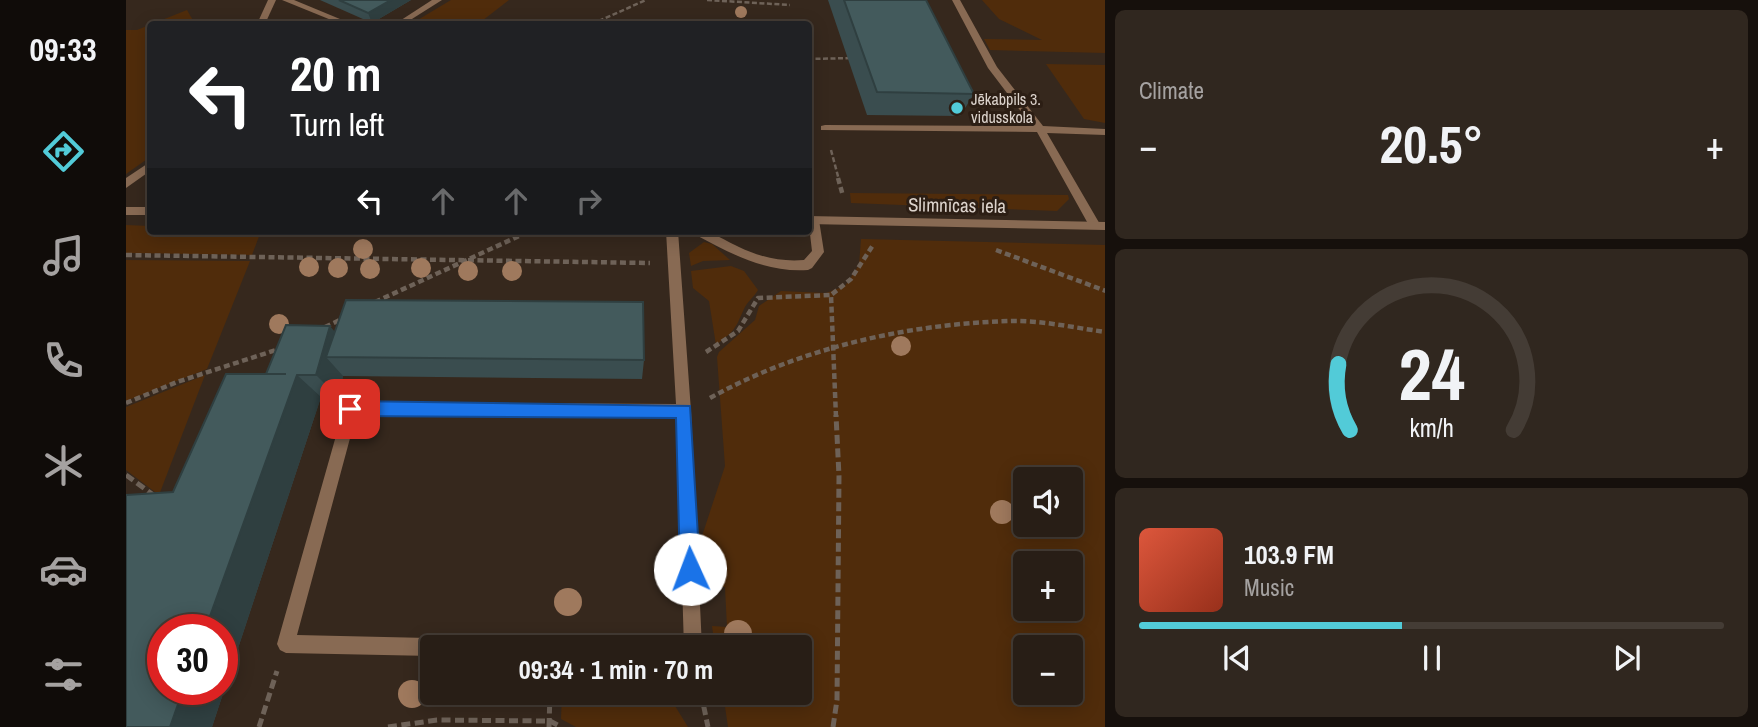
<!DOCTYPE html>
<html lang="en">
<head>
<meta charset="utf-8">
<style>
  body { margin:0; font-family:"Archivo Narrow",sans-serif; background:#30271f; color:#f1f3f6; height:100vh; display:flex; flex-direction:column; font-size:26px; white-space:nowrap }
  * { box-sizing:border-box; margin:0 }
  p { font-size:23px; color:#a5a2a1 }
  .icon { flex:none; width:38px; height:38px; fill:none; stroke:currentColor; stroke-width:2; stroke-linecap:round; stroke-linejoin:round }
  .map { position:relative; flex:1; overflow:hidden }
  .sheet { display:flex; flex-direction:column; gap:10px; padding:10px; background:#16100c; width:653px }
  .sheet>* { flex:none }
  .top-card { position:absolute; left:21px; top:21px; width:665px; height:214px; border-radius:7px; box-shadow:0 4px 18px #0003,0 0 0 2px #443c35; background:#202124; color:#fff; overflow:hidden }
  .controls { position:absolute; left:887px; top:467px; display:grid; gap:14px }
  .controls a { display:grid; place-items:center; width:70px; height:70px; border-radius:7px; background:#281e16; box-shadow:0 4px 18px #0003,0 0 0 2px #443c35; font-size:35px }
  .speed { position:absolute; left:21px; top:614px; display:flex; gap:14px; font-size:35px; font-weight:700; text-align:center }
  .speed>* { display:grid; place-content:center; width:91px; height:91px; border-radius:50%; background:#281e16; box-shadow:0 4px 18px #0003,0 0 0 2px #443c35; line-height:1 }
  .speed .limit { border:10px solid #d22; background:#fff; color:#111 }
  .pin { position:absolute; display:grid; place-items:center; width:60px; height:60px; color:#fff; margin:-30px; border-radius:14px; box-shadow:0 4px 10px #0006 }
  .me { position:absolute; width:77px; margin:-38px; rotate:358deg; stroke-linejoin:round; filter:drop-shadow(0 0 5px #0008) }
  .turn { display:flex; align-items:center; gap:24px; height:147px; padding:0 28px; font-size:32px }
  .turn .icon { width:91px; height:91px; stroke-width:2.5 }
  .turn b { display:block; font-size:49px; line-height:60px }
  .lanes { display:flex; align-items:center; height:66px; padding:0 28px; background:#0003; justify-content:center; gap:35px; direction:ltr }
  .lanes .off { opacity:.35 }
  .big { font-size:52px; font-weight:700; line-height:1.1 }
  .sheet .widget { flex:1; display:flex; flex-direction:column; justify-content:center; gap:10px; min-width:0; padding:0 24px; border-radius:10px; background:#30271f }
  .sheet .dial { align-items:center; gap:0 }
  .dial svg { height:182px; overflow:visible; fill:none; stroke:#443c35; stroke-width:7; stroke-linecap:round; text-anchor:middle }
  .dial text { fill:#f1f3f6; stroke:none }
  .song { display:flex; align-items:center; gap:21px }
  .cover { width:84px; height:84px; border-radius:10px; background:linear-gradient(135deg,hsl(10 70% 55%),hsl(10 70% 35%)) }
  .played { height:7px; border-radius:4px; background:linear-gradient(90deg,#52cbd8 45%,#443c35 45%) }
  .keys { display:flex; justify-content:space-around; direction:ltr }
  .heat { display:flex; justify-content:space-between; align-items:center; font-size:38px; direction:ltr }
  .trip { position:absolute; left:294px; top:635px; width:392px; height:70px; border-radius:7px; background:#281e16; box-shadow:0 4px 18px #0003,0 0 0 2px #443c35; font-weight:700; line-height:70px; text-align:center }
  main { display:flex; flex:1; min-height:0 }
  .menu { display:flex; flex-direction:column; width:126px; justify-content:space-around; align-items:center; background:#100c09; color:#a5a2a1 }
  .menu .icon { width:49px; height:49px }
  .menu .active { color:#52cbd8 }
  .menu b { font-size:32px; color:#f1f3f6 }
  .map>svg:first-child { display:block }
</style>
</head>
<body>
<main>
<nav class="menu">
<b>09:33</b>
<svg class="icon active" aria-label="directions" viewBox="0 0 24 24"><path d="M12 3l9 9-9 9-9-9zM9 14v-3h6M13 9l2 2-2 2"/></svg>
<svg class="icon" aria-label="music" viewBox="0 0 24 24"><path d="M9 18V5l10-2v13"/><circle cx="6" cy="18" r="3"/><circle cx="16" cy="16" r="3"/></svg>
<svg class="icon" aria-label="phone" viewBox="0 0 24 24"><path d="M5 4h4l2 5-3 2q2 4 5 5l2-3 5 2v4C11 20 4 13 5 4z"/></svg>
<svg class="icon" aria-label="climate" viewBox="0 0 24 24"><path d="M12 3v18M4 7l16 10M4 17L20 7"/></svg>
<svg class="icon" aria-label="car" viewBox="0 0 24 24"><path d="M5 17H2v-5l4-1 3-4h7l3 4 3 1v5h-3M9 17h6M6 11h13"/><circle cx="7" cy="17" r="2"/><circle cx="17" cy="17" r="2"/></svg>
<svg class="icon" aria-label="filters" viewBox="0 0 24 24"><path d="M4 7h16M4 17h16"/><circle cx="9" cy="7" r="2"/><circle cx="15" cy="17" r="2"/></svg>
</nav>
<div class="map">
<svg width="980" height="727" viewBox="0 0 980 727">
  <rect width="100%" height="100%" fill="#36281d"/>
  <g fill="#502c0b" fill-rule="evenodd">
    <polygon points="325,0 383,0 352,24 285,24"/>
    <polygon points="856,0 979,0 979,53 864,50 858,39 916,40 873,19"/>
    <polygon points="61,10 69,24 24,24 24,157 0,174 0,30 11,30"/>
    <polygon points="920,64 979,65 979,123 958,119"/>
    <polygon points="724,193 942,195 943,199 931,211 725,203"/>
    <polygon points="0,225 24,226 24,231 135,231 126,255 0,253"/>
    <path d="M735 239 979 245V727H602L597 693H674V648L589 647 586 626 601 627 599 587 579 586 576 536 599 466 591 357 593 352 629 320 633 306 655 291 700 293 719 286 733 265ZM900 480H945V525H900ZM900 564H945V609H900ZM900 648H945V693H900Z"/>
    <polygon points="578,242 586,244 604,260 577,261 565,266 563,253"/>
    <polygon points="0,260 124,261 81,369 0,401"/>
    <path d="M605 266 618 271 632 290C628 297 621 302 618 309 608 331 610 329 590 345L583 301 567 288 565 271Z"/>
    <polygon points="79,375 33,495 0,470 0,407"/>
    <polygon points="436,693 541,693 562,727 450,727 435,719"/>
  </g>
  <g fill="none" stroke-linecap="round" stroke-linejoin="round">
    <g stroke="#6e6258" stroke-width="2.5" stroke-dasharray="5 2.5" stroke-linecap="butt">
      <polyline points="581,0 664,5"/>
      <polyline points="466,24 520,0"/>
      <polyline points="682,59 727,58"/>
      <polyline points="705,150 713,180"/>
    </g>
    <g stroke="#6e6258" stroke-width="4.5" stroke-dasharray="6 3.5" stroke-linecap="butt">
      <polyline points="712,178 717,196"/>
      <polyline points="870,250 980,291"/>
      <polyline points="0,255 524,263"/>
      <polyline points="249,302 404,231"/>
      <polyline points="199,327 216,319"/>
      <polyline points="580,352 612,331 632,298 705,295"/>
      <path d="M584 398C674 348 781 324 884 321 915 320 949 328 980 332"/>
      <polyline points="0,403 51,382 153,349"/>
      <polyline points="710,417 705,295 725,279 747,245"/>
    </g>
    <g stroke="#6e6258" stroke-width="5" stroke-dasharray="9 4.5" stroke-linecap="butt">
      <polyline points="0,475 30,497"/>
      <polyline points="575,693 582,727"/>
      <polyline points="133,727 151,671"/>
      <polyline points="262,727 311,720 424,721 435,727"/>
      <polyline points="423,727 424,693"/>
      <polyline points="707,727 711,700 713,476 710,415"/>
    </g>
    <g fill="#886a53" fill-rule="evenodd">
      <polygon points="142,0 150,0 139,24 131,24"/>
      <polygon points="156,0 168,0 226,24 215,24"/>
      <polygon points="306,0 316,0 278,24 269,24"/>
      <polygon points="826,0 834,0 871,67 917,126 980,129 980,135 921,133 975,226 973,229 965,229 911,132 695,130 695,126 699,125 906,126 862,68"/>
      <polygon points="24,162 24,171 0,188 0,178"/>
      <path d="M687 216 693 220 698 252 686 268 682 270C639 273 604 253 568 234L566 231C587 231 594 238 613 247 634 257 655 262 678 260L686 251 682 217Z"/>
    </g>
    <g fill="#886a53" fill-rule="evenodd">
      <rect x="0" y="207" width="24" height="8"/>
      <polygon points="682,216 980,222 980,230 682,224"/>
      <polygon points="540,231 552,231 565,411 576,648 558,648 551,418 230,416 171,635 346,639 352,642 355,648 306,648 306,656 160,653 154,650 151,644 219,404 224,402 550,404"/>
    </g>
  </g>
  <g fill="#9f795d">
    <circle cx="615" cy="12" r="6"/>
    <circle cx="237" cy="249" r="10"/>
    <circle cx="183" cy="267" r="10"/>
    <circle cx="212" cy="268" r="10"/>
    <circle cx="295" cy="268" r="10"/>
    <circle cx="244" cy="269" r="10"/>
    <circle cx="342" cy="271" r="10"/>
    <circle cx="386" cy="271" r="10"/>
    <circle cx="153" cy="324" r="10"/>
    <circle cx="775" cy="346" r="10"/>
    <circle cx="876" cy="512" r="12"/>
    <circle cx="442" cy="602" r="14"/>
    <circle cx="612" cy="634" r="14"/>
    <circle cx="286" cy="694" r="14"/>
  </g>
  <g fill="#3a4d4f">
    <polygon points="194,0 285,0 246,23"/>
    <polygon points="702,0 800,0 848,94 834,116 741,115"/>
    <polygon points="209,332 518,360 516,379 217,376 212,397 195,397 86,727 0,727 141,374"/>
  </g>
  <g fill="#2f3f40">
    <polygon points="265,0 285,0 246,23 242,13"/>
    <polygon points="204,326 224,350 200,357 217,376 212,397 190,375"/>
    <polygon points="171,375 195,397 86,727 44,727 57,690 96,690 96,630 79,630"/>
  </g>
  <g fill="#435a5c" stroke="#2f3f40" stroke-width="2">
    <polygon points="213,0 265,0 242,13"/>
    <polygon points="718,0 800,0 848,94 751,92"/>
    <polygon points="220,300 517,302 518,360 200,357"/>
    <polygon points="160,325 204,326 190,375 171,375 79,630 37,630 37,690 57,690 44,727 0,727 0,495 47,492 100,374 160,374 140,374"/>
  </g>
  <polygon fill="#1a73e8" stroke="#114b97" stroke-width="2" points="224,401 564,406 574,569 571,575 564,578 557,575 554,569 550,418 224,416 216,409"/>
  <circle fill="#52cbd8" stroke="#2c1e14" stroke-width="2.5" cx="831" cy="108" r="7"/>
  <g text-anchor="middle" dominant-baseline="central" stroke-width="6" stroke-linejoin="round" paint-order="stroke">
    <g font-size="16" fill="#dcd3cc" stroke="#2c1e14" text-anchor="start">
      <text x="845" y="99">Jēkabpils 3.<tspan x="845" dy="18">vidusskola</tspan></text>
    </g>
    <g font-size="19" fill="#dcd3cc" stroke="#2c1e14">
      <text transform="translate(831 205) rotate(1)">Slimnīcas iela</text>
    </g>
  </g>
</svg>
<div class="controls">
<a><svg class="icon" aria-label="sound" viewBox="0 0 24 24"><path d="M4 9h4l5-4v14l-5-4H4zM17 9q2 3 0 6"/></svg></a>
<a>+</a>
<a>−</a>
</div>
<div class="speed"><div class="limit">30</div></div>
<div class="pin" style="left:224px;top:409px;background:#d93025"><svg class="icon" aria-label="arrive" viewBox="0 0 24 24"><path d="M6 21V4h12l-3 4 3 4H6"/></svg></div>
<svg class="me" style="left:564px;top:569px" viewBox="-20 -20 40 40"><circle r="19" fill="#fff"/><path d="M0-13L10 11 0 6-10 11z" fill="#1a73e8"/></svg>
<div class="trip">09:34 · 1 min · 70 m</div>
<div class="top-card">
<div class="turn"><svg class="icon" aria-label="left" viewBox="0 0 24 24"><path d="M17 20v-9H6M10 6l-5 5 5 5"/></svg><div><b>20 m</b>Turn left</div></div>
<div class="lanes"><svg class="icon" aria-label="left" viewBox="0 0 24 24"><path d="M17 20v-9H6M10 6l-5 5 5 5"/></svg><svg class="icon off" aria-label="ahead" viewBox="0 0 24 24"><path d="M12 20V5M6 11l6-6 6 6"/></svg><svg class="icon off" aria-label="ahead" viewBox="0 0 24 24"><path d="M12 20V5M6 11l6-6 6 6"/></svg><svg class="icon off" aria-label="right" viewBox="0 0 24 24"><path d="M7 20v-9h11M14 6l5 5-5 5"/></svg></div>
</div>
</div>
<section class="sheet">
<div class="widget"><p>Climate</p>
<div class="heat"><a>−</a><b class="big">20.5°</b><a>+</a></div>
</div>
<div class="widget dial"><svg viewBox="0 0 100 80">
<path d="M14 69A42 42 0 1 1 86 69"/>
<path d="M14 69A42 42 0 0 1 9 40" stroke="#52cbd8"/>
<text x="50" y="56" font-size="32" font-weight="700">24</text>
<text x="50" y="72" font-size="11">km/h</text>
</svg></div>
<div class="widget">
<div class="song"><i class="cover"></i><div><b>103.9 FM</b><p>Music</p></div></div>
<div class="played"></div>
<div class="keys"><svg class="icon" aria-label="previous" viewBox="0 0 24 24"><path d="M18 5L8 12l10 7zM5 5v14"/></svg><svg class="icon" aria-label="pause" viewBox="0 0 24 24"><path d="M8 5v14M16 5v14"/></svg><svg class="icon" aria-label="next" viewBox="0 0 24 24"><path d="M6 5l10 7-10 7zM19 5v14"/></svg></div>
</div>
</section>
</main>
</body>
</html>
